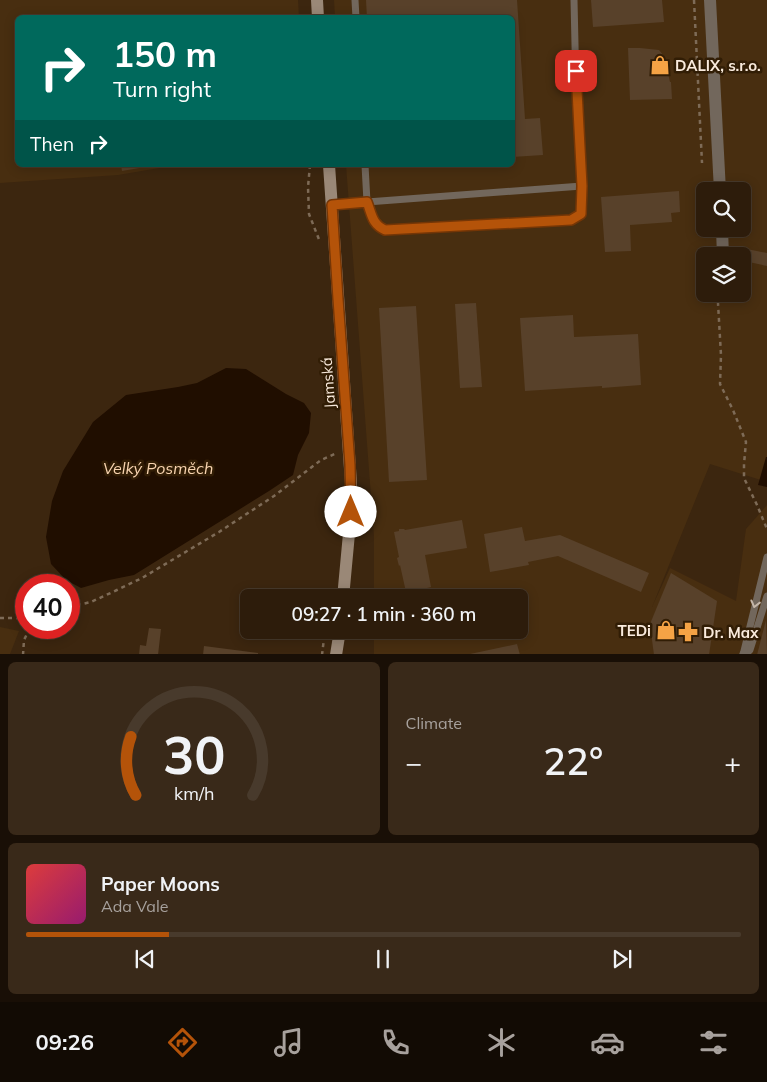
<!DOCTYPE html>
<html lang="en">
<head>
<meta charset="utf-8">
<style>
  body { margin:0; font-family:Mulish,sans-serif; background:#392919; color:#f1f3f6; height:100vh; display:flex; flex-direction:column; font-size:19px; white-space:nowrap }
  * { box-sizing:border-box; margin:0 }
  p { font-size:16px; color:#a7a19d }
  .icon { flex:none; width:28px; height:28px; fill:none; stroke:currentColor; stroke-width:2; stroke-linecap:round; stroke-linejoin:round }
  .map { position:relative; height:654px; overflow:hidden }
  .side { display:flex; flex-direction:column; gap:8px; padding:8px; background:#190f06; flex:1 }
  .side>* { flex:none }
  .top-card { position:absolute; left:15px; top:15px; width:500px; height:152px; border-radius:8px; box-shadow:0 2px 12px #0003,0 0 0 1px #483a2c; background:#00695c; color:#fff; overflow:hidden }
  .buttons { position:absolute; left:696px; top:182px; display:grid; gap:10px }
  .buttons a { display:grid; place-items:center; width:55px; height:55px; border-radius:8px; background:#2d1c0b; box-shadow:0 2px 12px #0003,0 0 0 1px #483a2c; font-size:25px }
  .speed { position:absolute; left:15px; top:574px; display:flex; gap:10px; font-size:25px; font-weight:700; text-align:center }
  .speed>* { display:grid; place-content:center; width:65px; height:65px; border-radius:50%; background:#2d1c0b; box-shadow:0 2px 12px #0003,0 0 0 1px #483a2c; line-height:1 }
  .speed .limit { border:8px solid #d22; background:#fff; color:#111 }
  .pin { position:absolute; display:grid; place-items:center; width:42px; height:42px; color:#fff; margin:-21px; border-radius:10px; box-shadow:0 2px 8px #0006 }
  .me { position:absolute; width:55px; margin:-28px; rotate:0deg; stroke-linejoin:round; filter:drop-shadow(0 0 4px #0008) }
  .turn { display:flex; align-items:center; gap:18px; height:105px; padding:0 15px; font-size:22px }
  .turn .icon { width:65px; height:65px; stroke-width:2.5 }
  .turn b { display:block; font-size:35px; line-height:42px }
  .then { display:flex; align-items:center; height:48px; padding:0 15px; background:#0003; gap:10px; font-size:19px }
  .big { font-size:38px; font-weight:600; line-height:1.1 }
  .side .widget { flex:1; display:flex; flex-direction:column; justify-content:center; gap:8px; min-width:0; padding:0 18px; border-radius:8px; background:#392919 }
  .side .dial { align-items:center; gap:0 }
  .dial svg { height:130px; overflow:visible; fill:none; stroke:#483a2c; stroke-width:7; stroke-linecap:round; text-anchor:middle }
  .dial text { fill:#f1f3f6; stroke:none }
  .song { display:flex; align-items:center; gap:15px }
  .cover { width:60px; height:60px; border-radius:8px; background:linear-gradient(135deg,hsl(0 70% 55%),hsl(320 70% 35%)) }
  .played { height:5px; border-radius:2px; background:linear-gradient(90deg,#b45309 20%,#483a2c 20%) }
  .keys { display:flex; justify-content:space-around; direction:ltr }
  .heat { display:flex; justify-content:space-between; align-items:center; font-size:28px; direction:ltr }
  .side .tiles { flex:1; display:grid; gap:8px; grid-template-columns:1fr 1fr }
  .widget:last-child { grid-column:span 2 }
  .trip { position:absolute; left:240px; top:589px; width:288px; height:50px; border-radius:8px; background:#2d1c0b; box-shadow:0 2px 12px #0003,0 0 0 1px #483a2c; font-weight:600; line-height:50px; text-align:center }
  .dock { display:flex; height:80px; justify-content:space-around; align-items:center; background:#120b04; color:#a7a19d }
  .dock .icon { width:35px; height:35px }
  .dock .current { color:#b45309 }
  .dock b { font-size:22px; color:#f1f3f6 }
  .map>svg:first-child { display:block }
</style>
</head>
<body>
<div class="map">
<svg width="767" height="655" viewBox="0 0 767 655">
  <rect width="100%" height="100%" fill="#3c260f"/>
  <g fill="#482e10" fill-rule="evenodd">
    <polygon points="0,0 298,0 299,17 18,18 18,165 177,165 118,175 0,183"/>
    <path d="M334 0H767V482L710 464 652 607 670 568 736 601 746 529 767 505V654H374V630H519V598L374 597V536L346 165H512V18L335 17ZM705 191H742V229H705ZM705 256H742V294H705Z"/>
    <polygon points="0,627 19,631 10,654 0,654"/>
  </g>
  <g fill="#200e00">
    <polygon points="226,368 246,369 286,394 304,403 311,413 309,433 298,455 293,475 269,491 134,575 109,580 81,588 66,580 51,564 46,537 52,501 63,471 93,422 126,395 178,387 197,383"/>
    <polygon points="766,457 767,457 767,487 758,485"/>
  </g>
  <g fill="#58412a">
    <polygon points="366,0 517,0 525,119 540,118 543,155 512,157 512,18 367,18"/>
    <polygon points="591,0 662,0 664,22 593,27"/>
    <polygon points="628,48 640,48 659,50 664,56 670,82 671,82 672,99 630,100"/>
    <polygon points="121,165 151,165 151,166 122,171"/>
    <polygon points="679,191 680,212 671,213 672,222 630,225 631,251 605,252 601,197"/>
    <polygon points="747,249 767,253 767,266 744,261"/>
    <polygon points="476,303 482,387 460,388 455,304"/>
    <polygon points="416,306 427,480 389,482 379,308"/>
    <polygon points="573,315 574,337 638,334 641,385 602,388 602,386 525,391 520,318"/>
    <polygon points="462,520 467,548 425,555 431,587 427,588 420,598 402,598 406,592 400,565 399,566 397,558 399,557 394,532 399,531 399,529 404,529 405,530"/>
    <polygon points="522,527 525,541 560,535 649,573 641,592 558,556 528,562 529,565 490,572 484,534"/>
    <polygon points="671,573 717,601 709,655 654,655 650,624"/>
    <polygon points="766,620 767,655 757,655"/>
    <polygon points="149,628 161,629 158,655 139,655 140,645 146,646"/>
    <polygon points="517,644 520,655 470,655 470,654"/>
    <polygon points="204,646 258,653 258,655 203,655"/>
  </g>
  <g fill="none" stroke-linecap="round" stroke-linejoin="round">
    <g stroke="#7e6b57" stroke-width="2.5" stroke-dasharray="4 4" stroke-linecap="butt">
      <polyline points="694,0 702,163"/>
      <polyline points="310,165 308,187 309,214 320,242"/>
      <polyline points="719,294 718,303 721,355 720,384 733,410 746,442 744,464 744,478 757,505 767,529"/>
      <polyline points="69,607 91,602 117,590 142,578 219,532 274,496 321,460 337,453"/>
      <polyline points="0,618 23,618 26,617"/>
      <polyline points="23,655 24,640 30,628"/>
      <polyline points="322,655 325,630"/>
    </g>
    <g stroke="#72675c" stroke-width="7">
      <polyline points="355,0 356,18"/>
      <polyline points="365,165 367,202 582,186"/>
      <path d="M332 205 367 202C372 215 372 225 385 230L571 220 581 214 582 186 576 89 574 0"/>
      <polyline points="743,654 747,653 750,650 767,596"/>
      <polyline points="743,655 767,557"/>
    </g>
    <g stroke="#72675c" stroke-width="12">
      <polyline points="710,0 720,191"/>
      <polyline points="722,229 723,256"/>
    </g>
    <g stroke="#9a8877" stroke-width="12">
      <polyline points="317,0 318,18"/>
      <polyline points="329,165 351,483 351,512 343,598"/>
      <polyline points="336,655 340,630"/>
    </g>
  </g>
  <defs><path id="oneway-chevron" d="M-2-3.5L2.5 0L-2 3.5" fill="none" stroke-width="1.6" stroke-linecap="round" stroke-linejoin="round" transform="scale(1.25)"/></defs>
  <use stroke="#c4b6a9" href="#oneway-chevron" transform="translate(755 604) rotate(104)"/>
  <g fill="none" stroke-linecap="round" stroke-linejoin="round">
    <defs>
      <path id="route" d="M351 512 350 465 338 299 332 205 367 202C372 215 372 224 385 230L571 220 581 214 582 186 576 71"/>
    </defs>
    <use href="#route" stroke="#753606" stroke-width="12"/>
    <use href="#route" stroke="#b45309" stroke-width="9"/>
  </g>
  <defs>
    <symbol id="shop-bare" viewBox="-9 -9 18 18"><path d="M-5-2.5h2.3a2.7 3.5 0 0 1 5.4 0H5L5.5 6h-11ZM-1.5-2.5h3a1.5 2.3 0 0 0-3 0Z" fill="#f5a345" stroke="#311d05" stroke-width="2.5" paint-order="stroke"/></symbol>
    <symbol id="pharmacy-bare" viewBox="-9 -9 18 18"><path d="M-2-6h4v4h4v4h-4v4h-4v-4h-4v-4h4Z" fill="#f5a345" stroke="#311d05" stroke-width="2.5" paint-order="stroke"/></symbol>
  </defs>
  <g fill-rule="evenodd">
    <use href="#shop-bare" x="646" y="51" width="28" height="28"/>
    <use href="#shop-bare" x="652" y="616" width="28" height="28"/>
    <use href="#pharmacy-bare" x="674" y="618" width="28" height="28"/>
  </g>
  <g text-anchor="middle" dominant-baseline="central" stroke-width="5" stroke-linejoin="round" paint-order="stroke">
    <g font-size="15" font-weight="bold" fill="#faebdd" stroke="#311d05" text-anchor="start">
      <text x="675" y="65">DALIX, s.r.o.</text>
      <text x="651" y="630" text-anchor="end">TEDi</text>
      <text x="703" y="632">Dr. Max</text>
    </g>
    <g font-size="15" fill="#faebdd" stroke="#311d05">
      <text transform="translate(328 383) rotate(-94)">Jamská</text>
    </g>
    <g font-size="16" font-style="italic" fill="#f7d3af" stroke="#311d05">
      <text x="158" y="468">Velký Posměch</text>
    </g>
  </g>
</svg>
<div class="buttons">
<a><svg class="icon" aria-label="search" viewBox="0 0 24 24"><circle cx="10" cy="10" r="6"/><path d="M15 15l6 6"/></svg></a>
<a><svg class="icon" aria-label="layers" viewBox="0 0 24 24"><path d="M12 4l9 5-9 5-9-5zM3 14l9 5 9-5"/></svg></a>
</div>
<div class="speed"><div class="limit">40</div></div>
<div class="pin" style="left:576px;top:71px;background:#d93025"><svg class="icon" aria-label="arrive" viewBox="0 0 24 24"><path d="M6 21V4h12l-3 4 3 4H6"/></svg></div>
<svg class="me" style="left:351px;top:512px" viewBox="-20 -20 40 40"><circle r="19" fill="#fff"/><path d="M0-13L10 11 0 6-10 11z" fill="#b45309"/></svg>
<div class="trip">09:27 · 1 min · 360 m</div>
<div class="top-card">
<div class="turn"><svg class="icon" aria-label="right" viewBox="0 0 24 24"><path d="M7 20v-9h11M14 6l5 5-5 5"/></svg><div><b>150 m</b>Turn right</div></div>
<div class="then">Then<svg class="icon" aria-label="right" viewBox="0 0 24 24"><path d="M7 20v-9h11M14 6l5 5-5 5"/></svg></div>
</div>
</div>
<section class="side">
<div class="tiles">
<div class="widget dial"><svg viewBox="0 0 100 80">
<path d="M14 69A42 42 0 1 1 86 69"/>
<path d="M14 69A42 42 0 0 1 11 33" stroke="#b45309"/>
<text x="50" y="56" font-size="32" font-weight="700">30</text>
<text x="50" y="72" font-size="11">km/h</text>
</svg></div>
<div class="widget"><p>Climate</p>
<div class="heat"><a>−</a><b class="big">22°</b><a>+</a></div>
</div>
<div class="widget">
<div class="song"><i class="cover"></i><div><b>Paper Moons</b><p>Ada Vale</p></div></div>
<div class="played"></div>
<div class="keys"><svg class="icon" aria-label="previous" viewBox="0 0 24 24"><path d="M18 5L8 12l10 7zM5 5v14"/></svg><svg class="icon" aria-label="pause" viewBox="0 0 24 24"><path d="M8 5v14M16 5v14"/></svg><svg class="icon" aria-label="next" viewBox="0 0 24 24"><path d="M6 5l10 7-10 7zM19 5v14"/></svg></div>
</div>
</div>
</section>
<nav class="dock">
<b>09:26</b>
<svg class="icon current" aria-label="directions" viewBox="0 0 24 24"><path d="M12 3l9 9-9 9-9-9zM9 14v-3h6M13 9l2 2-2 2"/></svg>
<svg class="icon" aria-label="music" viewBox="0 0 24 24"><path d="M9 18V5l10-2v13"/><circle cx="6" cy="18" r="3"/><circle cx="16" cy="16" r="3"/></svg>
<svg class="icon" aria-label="phone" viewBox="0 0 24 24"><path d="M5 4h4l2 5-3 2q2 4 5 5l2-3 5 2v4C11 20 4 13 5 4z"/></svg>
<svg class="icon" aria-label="climate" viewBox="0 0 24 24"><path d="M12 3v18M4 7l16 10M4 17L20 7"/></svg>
<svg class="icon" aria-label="car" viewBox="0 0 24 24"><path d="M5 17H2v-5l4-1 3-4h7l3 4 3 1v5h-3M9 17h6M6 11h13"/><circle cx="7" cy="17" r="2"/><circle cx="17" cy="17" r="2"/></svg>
<svg class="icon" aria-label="filters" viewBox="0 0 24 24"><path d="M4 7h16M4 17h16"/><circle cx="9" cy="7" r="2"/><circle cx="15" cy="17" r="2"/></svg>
</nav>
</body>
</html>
